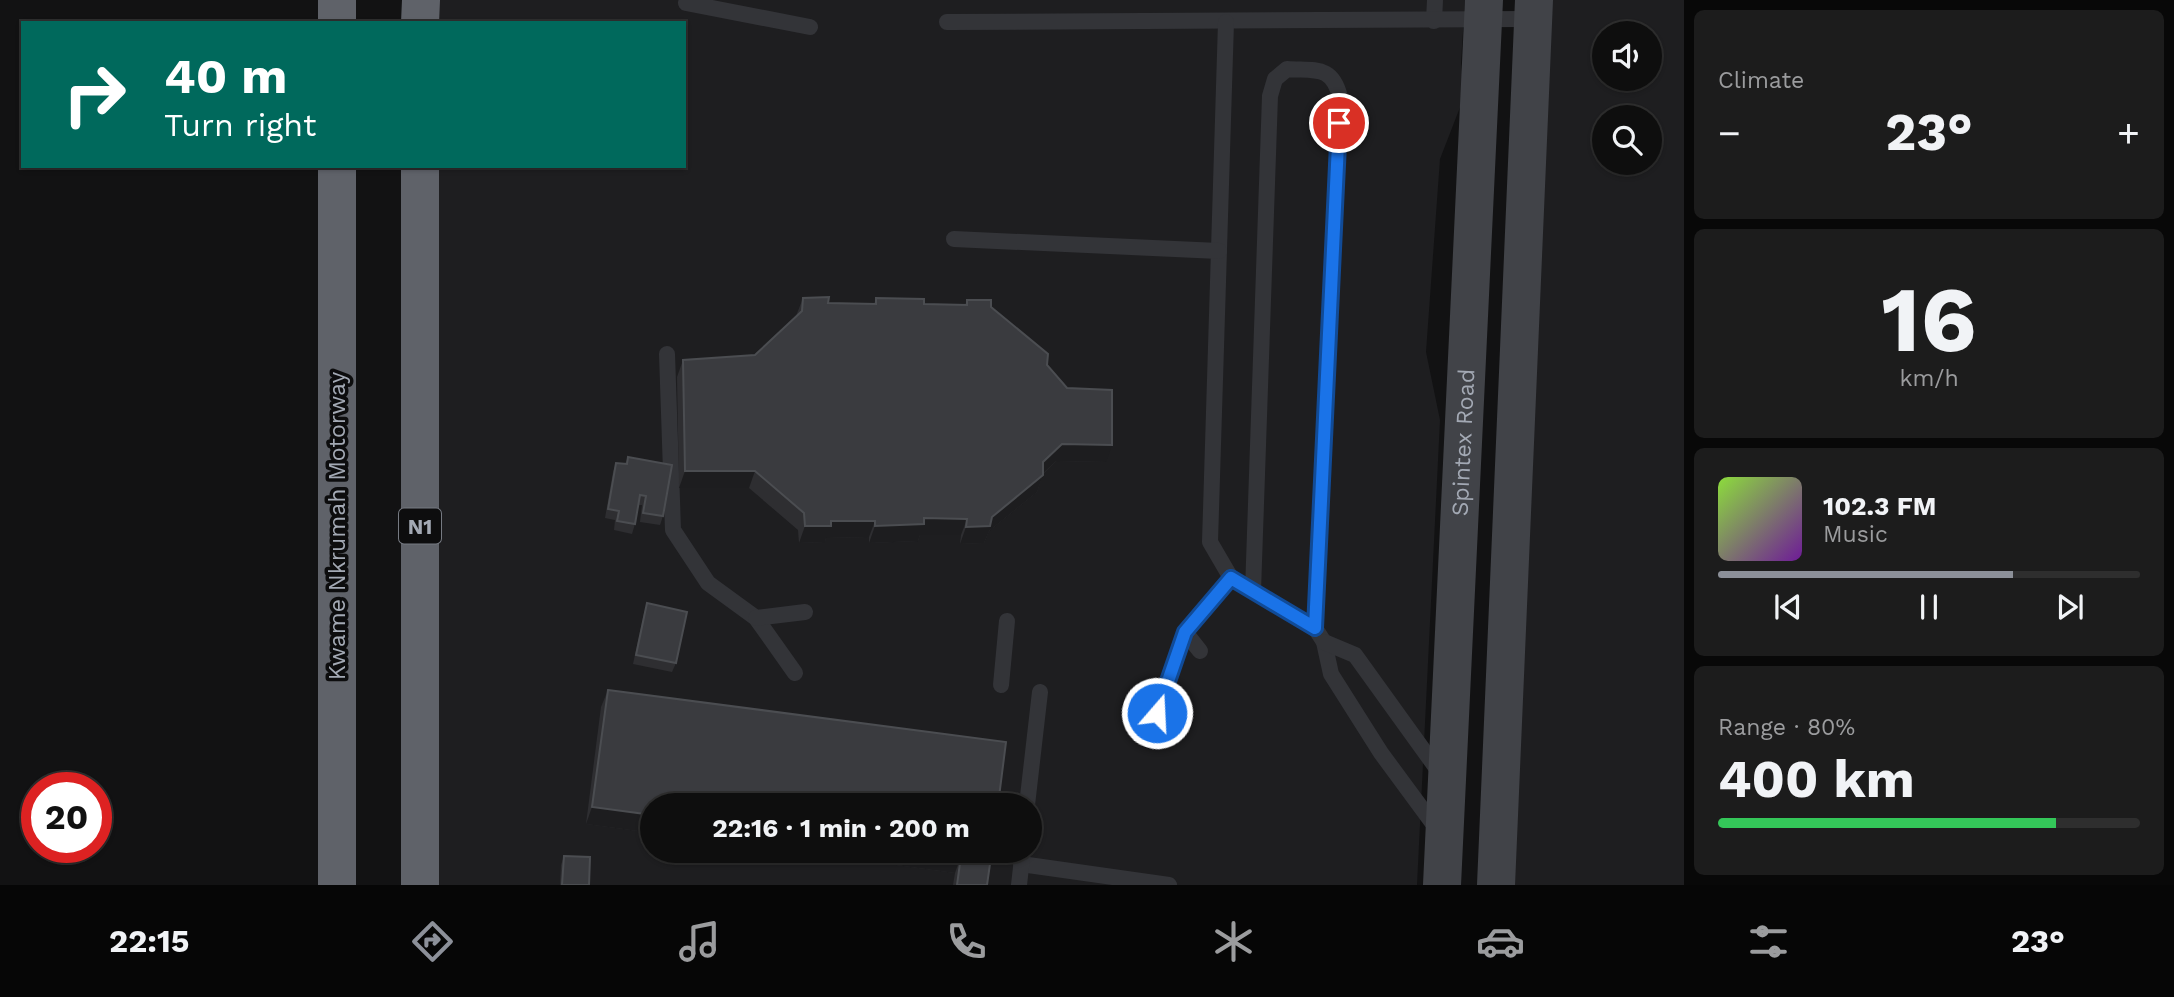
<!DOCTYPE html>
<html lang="en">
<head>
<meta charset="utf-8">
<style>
  body { margin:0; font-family:"Work Sans",sans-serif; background:#1c1c1c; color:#f1f3f6; height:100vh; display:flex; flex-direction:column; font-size:26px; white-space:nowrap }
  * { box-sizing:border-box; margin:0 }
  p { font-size:23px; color:#9b9c9e }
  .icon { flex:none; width:38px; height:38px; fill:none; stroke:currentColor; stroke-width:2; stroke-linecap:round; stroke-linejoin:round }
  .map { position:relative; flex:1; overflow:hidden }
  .side { display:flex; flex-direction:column; gap:10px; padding:10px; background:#080808; width:490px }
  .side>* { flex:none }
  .guide { position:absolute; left:21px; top:21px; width:665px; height:147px; border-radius:0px; box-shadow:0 2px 5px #0004,0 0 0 2px #2e2e2e; background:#00695c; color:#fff; overflow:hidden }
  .fabs { position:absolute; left:1592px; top:21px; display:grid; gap:14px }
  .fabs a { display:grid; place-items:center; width:70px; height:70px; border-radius:50%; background:#0e0e0e; box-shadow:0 2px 5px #0004,0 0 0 2px #2e2e2e; font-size:35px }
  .speed { position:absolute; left:21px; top:772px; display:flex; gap:14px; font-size:35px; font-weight:700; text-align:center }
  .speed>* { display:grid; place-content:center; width:91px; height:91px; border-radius:50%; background:#0e0e0e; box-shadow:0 2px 5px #0004,0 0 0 2px #2e2e2e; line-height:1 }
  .speed .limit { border:10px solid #d22; background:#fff; color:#111 }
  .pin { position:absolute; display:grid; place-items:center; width:60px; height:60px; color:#fff; margin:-30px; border:4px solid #fff; border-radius:50%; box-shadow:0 2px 7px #0007 }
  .me { position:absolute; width:77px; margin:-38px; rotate:19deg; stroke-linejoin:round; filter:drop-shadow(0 0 5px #0008) }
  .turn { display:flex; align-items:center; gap:24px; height:147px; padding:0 28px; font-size:32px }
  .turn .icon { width:91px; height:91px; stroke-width:2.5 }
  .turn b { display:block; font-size:49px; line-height:60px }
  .big { font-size:52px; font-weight:700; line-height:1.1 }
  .side .widget { flex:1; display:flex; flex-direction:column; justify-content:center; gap:10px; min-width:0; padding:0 24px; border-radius:10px; background:#1c1c1c }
  .side .dial { align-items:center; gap:0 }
  .dial b { font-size:91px; line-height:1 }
  .song { display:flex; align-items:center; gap:21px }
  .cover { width:84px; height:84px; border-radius:10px; background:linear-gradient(135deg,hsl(90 70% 55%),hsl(280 70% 35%)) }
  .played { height:7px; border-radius:4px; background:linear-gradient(90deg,#8c9099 70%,#2e2e2e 70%) }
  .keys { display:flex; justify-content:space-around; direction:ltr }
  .heat { display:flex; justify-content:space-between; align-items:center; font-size:38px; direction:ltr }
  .charge { height:10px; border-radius:5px; background:linear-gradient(90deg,#34c759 80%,#2e2e2e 0) }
  .trip { position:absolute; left:640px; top:793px; width:402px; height:70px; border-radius:35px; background:#0e0e0e; box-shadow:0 2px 5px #0004,0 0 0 2px #2e2e2e; font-weight:700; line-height:70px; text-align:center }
  .tab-bar { display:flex; height:112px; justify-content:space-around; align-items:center; background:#060606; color:#9b9c9e }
  .tab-bar .icon { width:49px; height:49px }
  .tab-bar .active { color:#8c9099 }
  .tab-bar b { font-size:32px; color:#f1f3f6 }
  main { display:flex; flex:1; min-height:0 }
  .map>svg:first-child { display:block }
</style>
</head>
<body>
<main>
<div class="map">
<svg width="1684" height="885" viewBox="0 0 1684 885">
  <rect width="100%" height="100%" fill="#121213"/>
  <g fill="#1e1e20" fill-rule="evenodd">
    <path d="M434 0H1465L1461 63 1464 97 1440 159 1426 352 1440 420 1417 885H436L435 166H684V23H434ZM653 805H1031V850H653Z"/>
    <path d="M1552 0H1684V885H1512ZM1605 33H1650V79H1605ZM1605 117H1650V163H1605Z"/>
  </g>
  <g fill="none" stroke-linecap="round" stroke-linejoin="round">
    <g stroke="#333438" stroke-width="16">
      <polyline points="686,3 810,27"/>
      <polyline points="1434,21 1435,0"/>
      <polyline points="947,22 1533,19"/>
      <polyline points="1226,22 1210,542 1231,578 1315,628 1324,642 1331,674 1381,753 1437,829"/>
      <polyline points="954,239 1219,251"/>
      <polyline points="667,354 673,530 708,583 756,618 795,673"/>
      <path d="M1253 591 1270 96 1275 79 1287 69C1316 71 1332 65 1340 97L1315 628"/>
      <polyline points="756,618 805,612"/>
      <polyline points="1185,632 1200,651"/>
      <polyline points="1324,642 1355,655 1440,773"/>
      <polyline points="1001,685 1007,621"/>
      <polyline points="1156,714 1185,632 1231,578"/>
      <polyline points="1027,805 1040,692"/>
      <polyline points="1021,864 1169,885"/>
      <polyline points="1019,885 1023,850"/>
    </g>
    <g stroke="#414348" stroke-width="38">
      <path id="s1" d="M1442 885 1484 0"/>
      <polyline points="1496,885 1534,0"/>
    </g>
    <g stroke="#5f6269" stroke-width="38">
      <polyline points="337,0 337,23"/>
      <polyline points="420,23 421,0"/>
      <polyline points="337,166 337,885"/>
      <polyline points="420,885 420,166"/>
    </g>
  </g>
  <g fill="#2e2e31">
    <polygon points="803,298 828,303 874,304 876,298 924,304 965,305 967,300 991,307 1047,365 1106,462 1056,461 1043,474 1037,492 989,531 984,543 960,544 961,535 920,535 918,541 869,543 869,537 826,538 825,542 799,543 798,530 749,488 679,488 677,377 683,360 755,355 796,316"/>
    <polygon points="628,457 663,516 660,525 640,522 642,505 638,505 635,524 632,534 614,530 615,520 605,518 613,472 616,463 625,464"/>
    <polygon points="647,603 676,663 672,672 633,664 644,613"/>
    <polygon points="608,690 653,805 653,833 586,824 601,707"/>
    <polygon points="785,850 992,850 987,885 953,885 955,873"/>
    <polygon points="564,856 589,885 560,885 561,865"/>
  </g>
  <g fill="#1d1d1f">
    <polygon points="1062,444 1112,445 1106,462 1056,461 1037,479 1043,462"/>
    <polygon points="685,471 755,471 749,488 679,488"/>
    <polygon points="1043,475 1037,492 989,531 984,543 960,544 966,527 992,517"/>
    <polygon points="924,518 967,519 961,535 920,535 918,541 869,543 875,526"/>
    <polygon points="831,521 875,521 869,537 826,538 825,542 799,543 805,526"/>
    <polygon points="592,807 653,815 653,833 586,824"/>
    <polygon points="785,850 920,850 961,856 955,873"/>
  </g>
  <g fill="#3a3b3f" stroke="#4b4d51" stroke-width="2">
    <polygon points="829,297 828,303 876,304 876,298 924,299 924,304 967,305 967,300 991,300 991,307 1048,354 1047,365 1067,388 1112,390 1112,445 1062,444 1043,462 1043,475 992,517 990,526 966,527 967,519 924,518 924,524 875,526 875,521 831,521 831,526 805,526 804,513 755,471 685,471 683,360 755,355 802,311 803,298"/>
    <polygon points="628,457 672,465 663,516 643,513 646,496 640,495 635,524 617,521 619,511 608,509 616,463 627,464"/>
    <polygon points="647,603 687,612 676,663 636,655"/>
    <polygon points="608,690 1006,742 998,805 653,805 653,815 592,807"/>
    <polygon points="920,850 992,850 987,885 957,885 961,856"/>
    <polygon points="564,856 590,857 589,885 562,885"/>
  </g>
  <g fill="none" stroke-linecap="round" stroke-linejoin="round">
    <defs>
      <polyline id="route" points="1157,713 1185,632 1231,578 1315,628 1339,123"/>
    </defs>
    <use href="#route" stroke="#114b97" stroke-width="18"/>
    <use href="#route" stroke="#1a73e8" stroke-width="12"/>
  </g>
  <g text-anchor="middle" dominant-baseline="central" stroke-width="7" stroke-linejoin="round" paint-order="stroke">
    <rect fill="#0d0d0e" stroke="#767a82" stroke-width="2" x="399" y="508.5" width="42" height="35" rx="5"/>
    <g font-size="21" font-weight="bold" fill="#a3a9b4">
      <text x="420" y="526">N1</text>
    </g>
    <g font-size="23" fill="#a3a9b4" stroke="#0d0d0e">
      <text stroke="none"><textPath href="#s1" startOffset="443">Spintex Road</textPath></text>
      <text transform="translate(337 526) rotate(-90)">Kwame Nkrumah Motorway</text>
    </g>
  </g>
</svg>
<div class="fabs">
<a><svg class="icon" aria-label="sound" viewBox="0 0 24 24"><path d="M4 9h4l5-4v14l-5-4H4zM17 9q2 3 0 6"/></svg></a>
<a><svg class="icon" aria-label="search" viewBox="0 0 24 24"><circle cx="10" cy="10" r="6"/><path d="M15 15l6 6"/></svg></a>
</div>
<div class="speed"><div class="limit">20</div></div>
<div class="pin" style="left:1339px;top:123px;background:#d93025"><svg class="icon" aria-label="arrive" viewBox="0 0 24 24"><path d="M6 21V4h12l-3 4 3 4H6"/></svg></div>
<svg class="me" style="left:1157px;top:713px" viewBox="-20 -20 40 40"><circle r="17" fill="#1a73e8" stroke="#fff" stroke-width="3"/><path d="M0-11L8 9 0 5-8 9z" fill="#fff"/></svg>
<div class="trip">22:16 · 1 min · 200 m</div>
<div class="guide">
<div class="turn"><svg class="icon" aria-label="right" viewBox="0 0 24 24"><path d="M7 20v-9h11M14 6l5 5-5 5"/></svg><div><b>40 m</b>Turn right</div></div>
</div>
</div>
<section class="side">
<div class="widget"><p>Climate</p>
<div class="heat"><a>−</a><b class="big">23°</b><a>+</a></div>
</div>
<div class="widget dial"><b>16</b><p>km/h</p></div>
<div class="widget">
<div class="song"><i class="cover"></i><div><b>102.3 FM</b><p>Music</p></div></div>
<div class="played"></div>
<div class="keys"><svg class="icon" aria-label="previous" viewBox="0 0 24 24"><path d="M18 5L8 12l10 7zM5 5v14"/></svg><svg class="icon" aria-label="pause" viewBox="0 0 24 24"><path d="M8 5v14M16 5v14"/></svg><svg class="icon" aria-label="next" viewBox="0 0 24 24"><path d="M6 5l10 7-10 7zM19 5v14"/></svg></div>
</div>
<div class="widget"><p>Range · 80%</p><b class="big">400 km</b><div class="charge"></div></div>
</section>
</main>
<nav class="tab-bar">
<b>22:15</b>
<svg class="icon active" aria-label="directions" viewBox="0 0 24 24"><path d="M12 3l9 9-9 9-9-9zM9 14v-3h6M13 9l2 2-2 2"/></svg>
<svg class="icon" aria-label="music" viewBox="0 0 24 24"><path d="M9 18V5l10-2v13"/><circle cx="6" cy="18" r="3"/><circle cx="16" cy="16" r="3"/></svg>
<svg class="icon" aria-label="phone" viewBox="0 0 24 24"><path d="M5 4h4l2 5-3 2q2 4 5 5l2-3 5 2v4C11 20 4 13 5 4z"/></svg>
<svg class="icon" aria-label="climate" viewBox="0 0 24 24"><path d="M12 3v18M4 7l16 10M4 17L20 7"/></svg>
<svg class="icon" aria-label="car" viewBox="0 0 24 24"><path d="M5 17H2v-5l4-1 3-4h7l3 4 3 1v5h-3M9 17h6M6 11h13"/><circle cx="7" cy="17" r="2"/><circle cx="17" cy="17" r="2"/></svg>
<svg class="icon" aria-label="filters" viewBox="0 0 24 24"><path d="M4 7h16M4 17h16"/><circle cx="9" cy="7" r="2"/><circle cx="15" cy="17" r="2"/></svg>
<b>23°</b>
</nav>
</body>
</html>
